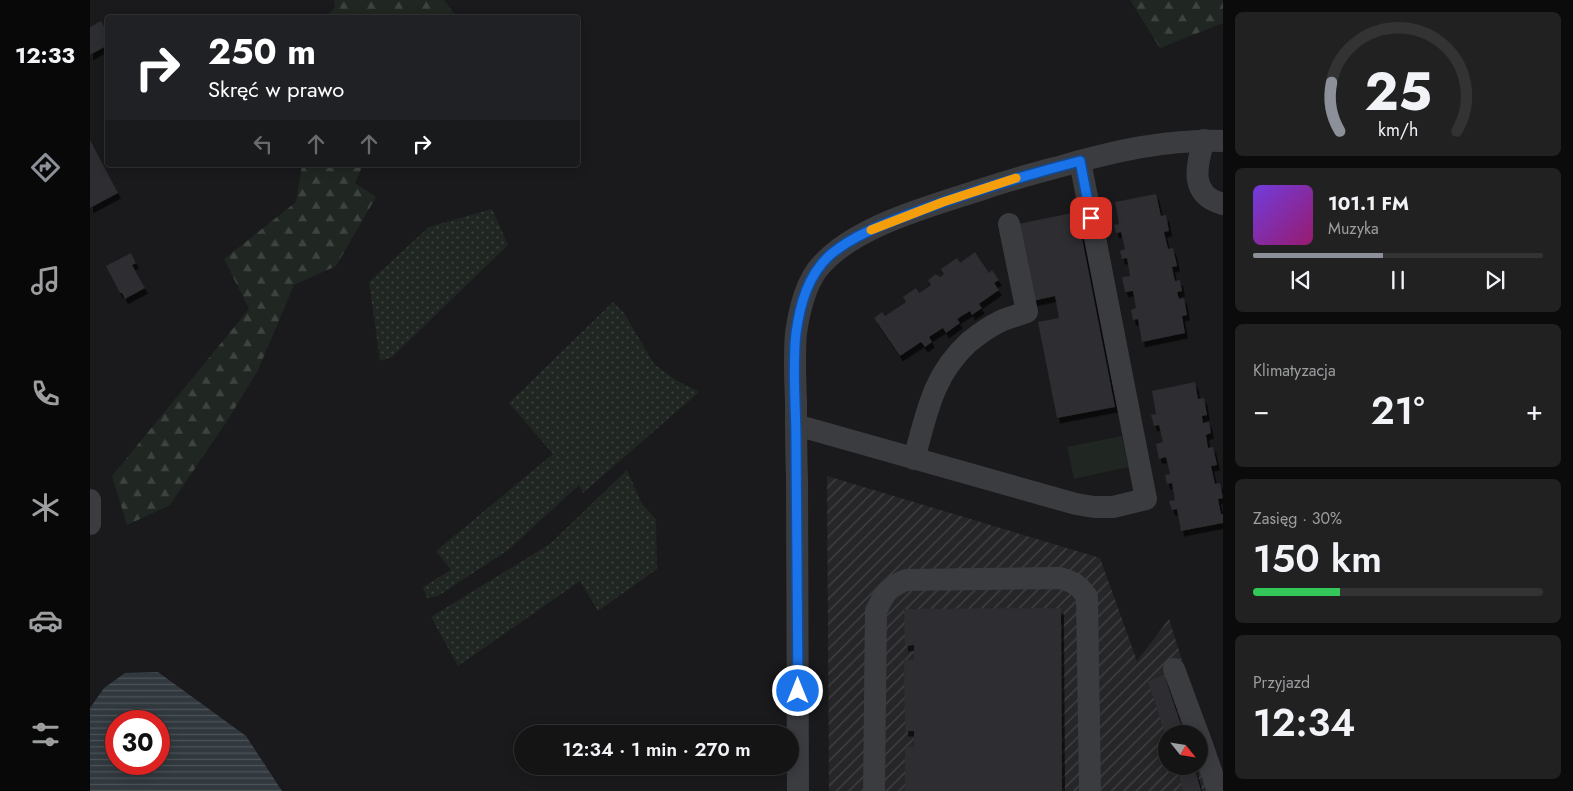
<!DOCTYPE html>
<html lang="pl">
<head>
<meta charset="utf-8">
<style>
  body { margin:0; font-family:Jost,sans-serif; background:#212122; color:#f1f3f6; height:100vh; display:flex; flex-direction:column; font-size:19px; white-space:nowrap }
  * { box-sizing:border-box; margin:0 }
  p { font-size:16px; color:#9d9ea0 }
  .icon { flex:none; width:28px; height:28px; fill:none; stroke:currentColor; stroke-width:2; stroke-linecap:round; stroke-linejoin:round }
  .map { position:relative; flex:1; overflow:hidden }
  .drawer { display:flex; flex-direction:column; gap:12px; padding:12px; background:#0b0b0c; width:350px }
  .drawer>* { flex:none }
  .guide { position:absolute; left:15px; top:15px; width:475px; height:152px; border-radius:5px; box-shadow:0 2px 12px #0003,0 0 0 1px #333334; background:#202124; color:#fff; overflow:hidden }
  .needle { width:32px; rotate:120deg }
  .buttons { position:absolute; left:1068px; top:725px; display:grid; gap:10px }
  .buttons a { display:grid; place-items:center; width:50px; height:50px; border-radius:50%; background:#141415; box-shadow:0 2px 12px #0003,0 0 0 1px #333334; font-size:25px }
  .speed { position:absolute; left:15px; top:710px; display:flex; gap:10px; font-size:25px; font-weight:700; text-align:center }
  .speed>* { display:grid; place-content:center; width:65px; height:65px; border-radius:50%; background:#141415; box-shadow:0 2px 12px #0003,0 0 0 1px #333334; line-height:1 }
  .speed .limit { border:8px solid #d22; background:#fff; color:#111 }
  .pin { position:absolute; display:grid; place-items:center; width:42px; height:42px; color:#fff; margin:-21px; border-radius:10px; box-shadow:0 2px 8px #0006 }
  .me { position:absolute; width:55px; margin:-28px; rotate:0deg; stroke-linejoin:round; filter:drop-shadow(0 0 4px #0008) }
  .turn { display:flex; align-items:center; gap:18px; height:105px; padding:0 20px; font-size:22px }
  .turn .icon { width:65px; height:65px; stroke-width:2.5 }
  .turn b { display:block; font-size:35px; line-height:42px }
  .lanes { display:flex; align-items:center; height:48px; padding:0 20px; background:#0003; justify-content:center; gap:25px; direction:ltr }
  .lanes .off { opacity:.35 }
  .big { font-size:38px; font-weight:600; line-height:1.1 }
  .drawer .tile { flex:1; display:flex; flex-direction:column; justify-content:center; gap:8px; min-width:0; padding:0 18px; border-radius:8px; background:#212122 }
  .drawer .dial { align-items:center; gap:0 }
  .dial svg { height:130px; overflow:visible; fill:none; stroke:#333334; stroke-width:7; stroke-linecap:round; text-anchor:middle }
  .dial text { fill:#f1f3f6; stroke:none }
  .song { display:flex; align-items:center; gap:15px }
  .cover { width:60px; height:60px; border-radius:8px; background:linear-gradient(135deg,hsl(260 70% 55%),hsl(320 70% 35%)) }
  .played { height:5px; border-radius:2px; background:linear-gradient(90deg,#8c9099 45%,#333334 45%) }
  .keys { display:flex; justify-content:space-around; direction:ltr }
  .heat { display:flex; justify-content:space-between; align-items:center; font-size:28px; direction:ltr }
  .charge { height:8px; border-radius:4px; background:linear-gradient(90deg,#34c759 30%,#333334 0) }
  .trip { position:absolute; left:424px; top:725px; width:285px; height:50px; border-radius:25px; background:#141415; box-shadow:0 2px 12px #0003,0 0 0 1px #333334; font-weight:600; line-height:50px; text-align:center }
  main { display:flex; flex:1; min-height:0 }
  .menu { display:flex; flex-direction:column; width:90px; justify-content:space-around; align-items:center; background:#080808; color:#9d9ea0 }
  .menu .icon { width:35px; height:35px }
  .menu .active { color:#8c9099 }
  .menu b { font-size:22px; color:#f1f3f6 }
  .map>svg:first-child { display:block }
</style>
</head>
<body>
<main>
<nav class="menu">
<b>12:33</b>
<svg class="icon active" aria-label="directions" viewBox="0 0 24 24"><path d="M12 3l9 9-9 9-9-9zM9 14v-3h6M13 9l2 2-2 2"/></svg>
<svg class="icon" aria-label="music" viewBox="0 0 24 24"><path d="M9 18V5l10-2v13"/><circle cx="6" cy="18" r="3"/><circle cx="16" cy="16" r="3"/></svg>
<svg class="icon" aria-label="phone" viewBox="0 0 24 24"><path d="M5 4h4l2 5-3 2q2 4 5 5l2-3 5 2v4C11 20 4 13 5 4z"/></svg>
<svg class="icon" aria-label="climate" viewBox="0 0 24 24"><path d="M12 3v18M4 7l16 10M4 17L20 7"/></svg>
<svg class="icon" aria-label="car" viewBox="0 0 24 24"><path d="M5 17H2v-5l4-1 3-4h7l3 4 3 1v5h-3M9 17h6M6 11h13"/><circle cx="7" cy="17" r="2"/><circle cx="17" cy="17" r="2"/></svg>
<svg class="icon" aria-label="filters" viewBox="0 0 24 24"><path d="M4 7h16M4 17h16"/><circle cx="9" cy="7" r="2"/><circle cx="15" cy="17" r="2"/></svg>
</nav>
<div class="map">
<svg width="1133" height="791" viewBox="0 0 1133 791">
  <defs>
    <pattern id="industrial-furrows" width="10" height="10" patternUnits="userSpaceOnUse" patternTransform="scale(1.25)"><rect width="10" height="10" fill="#262629"/><path d="M-1 1l2-2M0 10L10 0M9 11l2-2" fill="none" stroke="#434346"/></pattern>
    <pattern id="forest-firs" width="22" height="20" patternUnits="userSpaceOnUse" patternTransform="scale(1.25)"><rect width="22" height="20" fill="#202621"/><path d="M5 1l3.5 6h-7zM16 11l3.5 6h-7z" fill="#3e433f"/></pattern>
    <pattern id="garden-dots" width="8" height="8" patternUnits="userSpaceOnUse" patternTransform="scale(1.25)"><rect width="8" height="8" fill="#202621"/><path d="M2 2h.1M6 6h.1" fill="none" stroke="#3e433f" stroke-width="1.8" stroke-linecap="round"/></pattern>
    <pattern id="water-rules" width="6" height="5" patternUnits="userSpaceOnUse" patternTransform="scale(1.25)"><rect width="6" height="5" fill="#31393f"/><path d="M0 2.5h6" fill="none" stroke="#4c5359"/></pattern>
    <filter id="shadow"><feDropShadow dx="3" dy="5.5" stdDeviation="0" flood-color="#0009"/></filter>
  </defs>
  <rect width="100%" height="100%" fill="#1a1a1c"/>
  <path fill="url(#industrial-furrows)" fill-rule="evenodd" d="M737 476 1010 558 1047 661 1079 619 1133 791H739ZM1076 734H1109V766H1076Z"/>
  <polygon fill="#202621" points="1032,436 1038,467 984,479 977,447"/>
  <g fill="url(#forest-firs)">
    <polygon points="244,0 354,0 367,17 236,17 245,7"/>
    <polygon points="1040,0 1133,0 1133,23 1070,48"/>
    <polygon points="212,165 273,165 265,183 286,197 246,266 204,285 168,370 137,421 80,505 37,525 22,476 159,309 134,259 206,202"/>
  </g>
  <g fill="url(#garden-dots)">
    <polygon points="402,209 418,245 302,357 290,361 279,282 339,227"/>
    <polygon points="523,302 534,313 564,364 584,379 609,392 493,493 489,485 418,550 348,596 337,598 333,587 361,570 346,551 463,454 419,403"/>
    <polygon points="537,470 552,504 566,519 567,569 508,611 490,581 368,666 341,617 460,544"/>
  </g>
  <path fill="url(#water-rules)" fill-rule="evenodd" d="M68 672 156 736 192 791H0V708L14 688 35 673ZM26 721H69V764H26Z"/>
  <g fill="#2d2d30" filter="url(#shadow)">
    <polygon points="11,21 18,34 18,45 0,55 0,27"/>
    <polygon points="0,140 28,193 0,208"/>
    <polygon points="1066,194 1071,216 1076,215 1079,231 1074,232 1078,249 1083,248 1087,266 1082,267 1085,281 1090,280 1092,291 1087,292 1089,299 1094,298 1097,315 1092,316 1095,333 1052,342 1048,319 1043,320 1041,310 1046,308 1043,291 1035,292 1032,277 1040,276 1037,258 1032,259 1030,251 1035,249 1031,232 1026,233 1024,225 1029,224 1025,202"/>
    <polygon points="987,212 1025,407 967,418 948,322 969,318 965,296 943,301 928,224"/>
    <polygon points="885,252 899,273 902,270 909,280 904,283 909,290 889,304 892,308 882,315 880,311 867,319 870,323 856,333 853,328 839,337 842,342 835,347 831,342 810,356 784,318 792,312 795,316 816,302 813,297 826,288 829,293 841,285 838,280 846,274 850,277 854,274 851,269 867,258 870,263"/>
    <polygon points="41,253 46,263 42,265 55,288 35,299 32,293 30,293 16,266"/>
    <polygon points="1105,382 1108,399 1114,398 1117,415 1112,416 1113,423 1119,422 1121,433 1116,435 1118,448 1123,447 1127,465 1121,466 1125,484 1130,483 1133,498 1128,499 1131,514 1133,514 1133,523 1091,531 1087,509 1082,510 1079,501 1085,500 1082,483 1077,484 1075,475 1080,474 1076,457 1069,459 1066,444 1073,442 1069,425 1064,426 1061,415 1066,414 1062,391"/>
    <polygon points="971,608 972,791 815,791 815,747 824,747 824,731 815,731 814,660 824,660 824,645 815,646 814,609"/>
    <polygon points="1074,675 1094,734 1075,734 1058,681"/>
    <polygon points="1086,766 1104,766 1111,791 1093,791"/>
  </g>
  <g fill="none" stroke-linecap="round" stroke-linejoin="round">
    <g stroke="#3b3c40" stroke-width="22">
      <path d="M1114 140C1106 166 1099 195 1133 204"/>
      <polyline points="706,425 986,504 1004,507 1023,507 1056,499 990,161"/>
      <path d="M824 459C837 413 842 376 879 342 889 334 900 326 911 321 920 317 929 315 937 312L919 224"/>
      <polyline points="0,500 0,524"/>
      <polyline points="1084,669 1108,734"/>
      <polyline points="1109,736 1128,791"/>
      <path d="M708 791C708 687 707 582 707 478 706 452 706 426 706 401 705 378 704 356 706 333 709 312 714 288 727 270 761 226 842 206 893 189 919 180 946 173 972 166 1025 151 1077 139 1133 141"/>
      <path d="M784 791 786 611C794 594 798 587 816 580L970 578C984 582 989 585 997 597L1000 791"/>
    </g>
  </g>
  <g fill="none" stroke-linecap="round" stroke-linejoin="round">
    <defs>
      <path id="route" d="M708 691C708 608 707 525 706 442 706 406 702 369 706 333 710 304 718 275 740 255 766 233 800 222 831 210 883 191 936 175 990 161L1001 218"/>
    </defs>
    <use href="#route" stroke="#114b97" stroke-width="12"/>
    <use href="#route" stroke="#1a73e8" stroke-width="9"/>
    <polyline stroke="#f59e0b" stroke-width="9" points="781,230 853,202 926,178"/>
  </g>
</svg>
<div class="buttons">
<a><svg class="needle" viewBox="-14 -14 28 28"><path d="M0-13l5 13h-10z" fill="#e53935"/><path d="M0 13l5-13h-10z" fill="#9d9ea0"/></svg></a>
</div>
<div class="speed"><div class="limit">30</div></div>
<div class="pin" style="left:1001px;top:218px;background:#d93025"><svg class="icon" aria-label="arrive" viewBox="0 0 24 24"><path d="M6 21V4h12l-3 4 3 4H6"/></svg></div>
<svg class="me" style="left:708px;top:691px" viewBox="-20 -20 40 40"><circle r="17" fill="#1a73e8" stroke="#fff" stroke-width="3"/><path d="M0-11L8 9 0 5-8 9z" fill="#fff"/></svg>
<div class="trip">12:34 · 1 min · 270 m</div>
<div class="guide">
<div class="turn"><svg class="icon" aria-label="right" viewBox="0 0 24 24"><path d="M7 20v-9h11M14 6l5 5-5 5"/></svg><div><b>250 m</b>Skręć w prawo</div></div>
<div class="lanes"><svg class="icon off" aria-label="left" viewBox="0 0 24 24"><path d="M17 20v-9H6M10 6l-5 5 5 5"/></svg><svg class="icon off" aria-label="ahead" viewBox="0 0 24 24"><path d="M12 20V5M6 11l6-6 6 6"/></svg><svg class="icon off" aria-label="ahead" viewBox="0 0 24 24"><path d="M12 20V5M6 11l6-6 6 6"/></svg><svg class="icon" aria-label="right" viewBox="0 0 24 24"><path d="M7 20v-9h11M14 6l5 5-5 5"/></svg></div>
</div>
</div>
<section class="drawer">
<div class="tile dial"><svg viewBox="0 0 100 80">
<path d="M14 69A42 42 0 1 1 86 69"/>
<path d="M14 69A42 42 0 0 1 9 39" stroke="#8c9099"/>
<text x="50" y="56" font-size="32" font-weight="700">25</text>
<text x="50" y="72" font-size="11">km/h</text>
</svg></div>
<div class="tile">
<div class="song"><i class="cover"></i><div><b>101.1 FM</b><p>Muzyka</p></div></div>
<div class="played"></div>
<div class="keys"><svg class="icon" aria-label="previous" viewBox="0 0 24 24"><path d="M18 5L8 12l10 7zM5 5v14"/></svg><svg class="icon" aria-label="pause" viewBox="0 0 24 24"><path d="M8 5v14M16 5v14"/></svg><svg class="icon" aria-label="next" viewBox="0 0 24 24"><path d="M6 5l10 7-10 7zM19 5v14"/></svg></div>
</div>
<div class="tile"><p>Klimatyzacja</p>
<div class="heat"><a>−</a><b class="big">21°</b><a>+</a></div>
</div>
<div class="tile"><p>Zasięg · 30%</p><b class="big">150 km</b><div class="charge"></div></div>
<div class="tile"><p>Przyjazd</p><b class="big">12:34</b></div>
</section>
</main>
</body>
</html>
